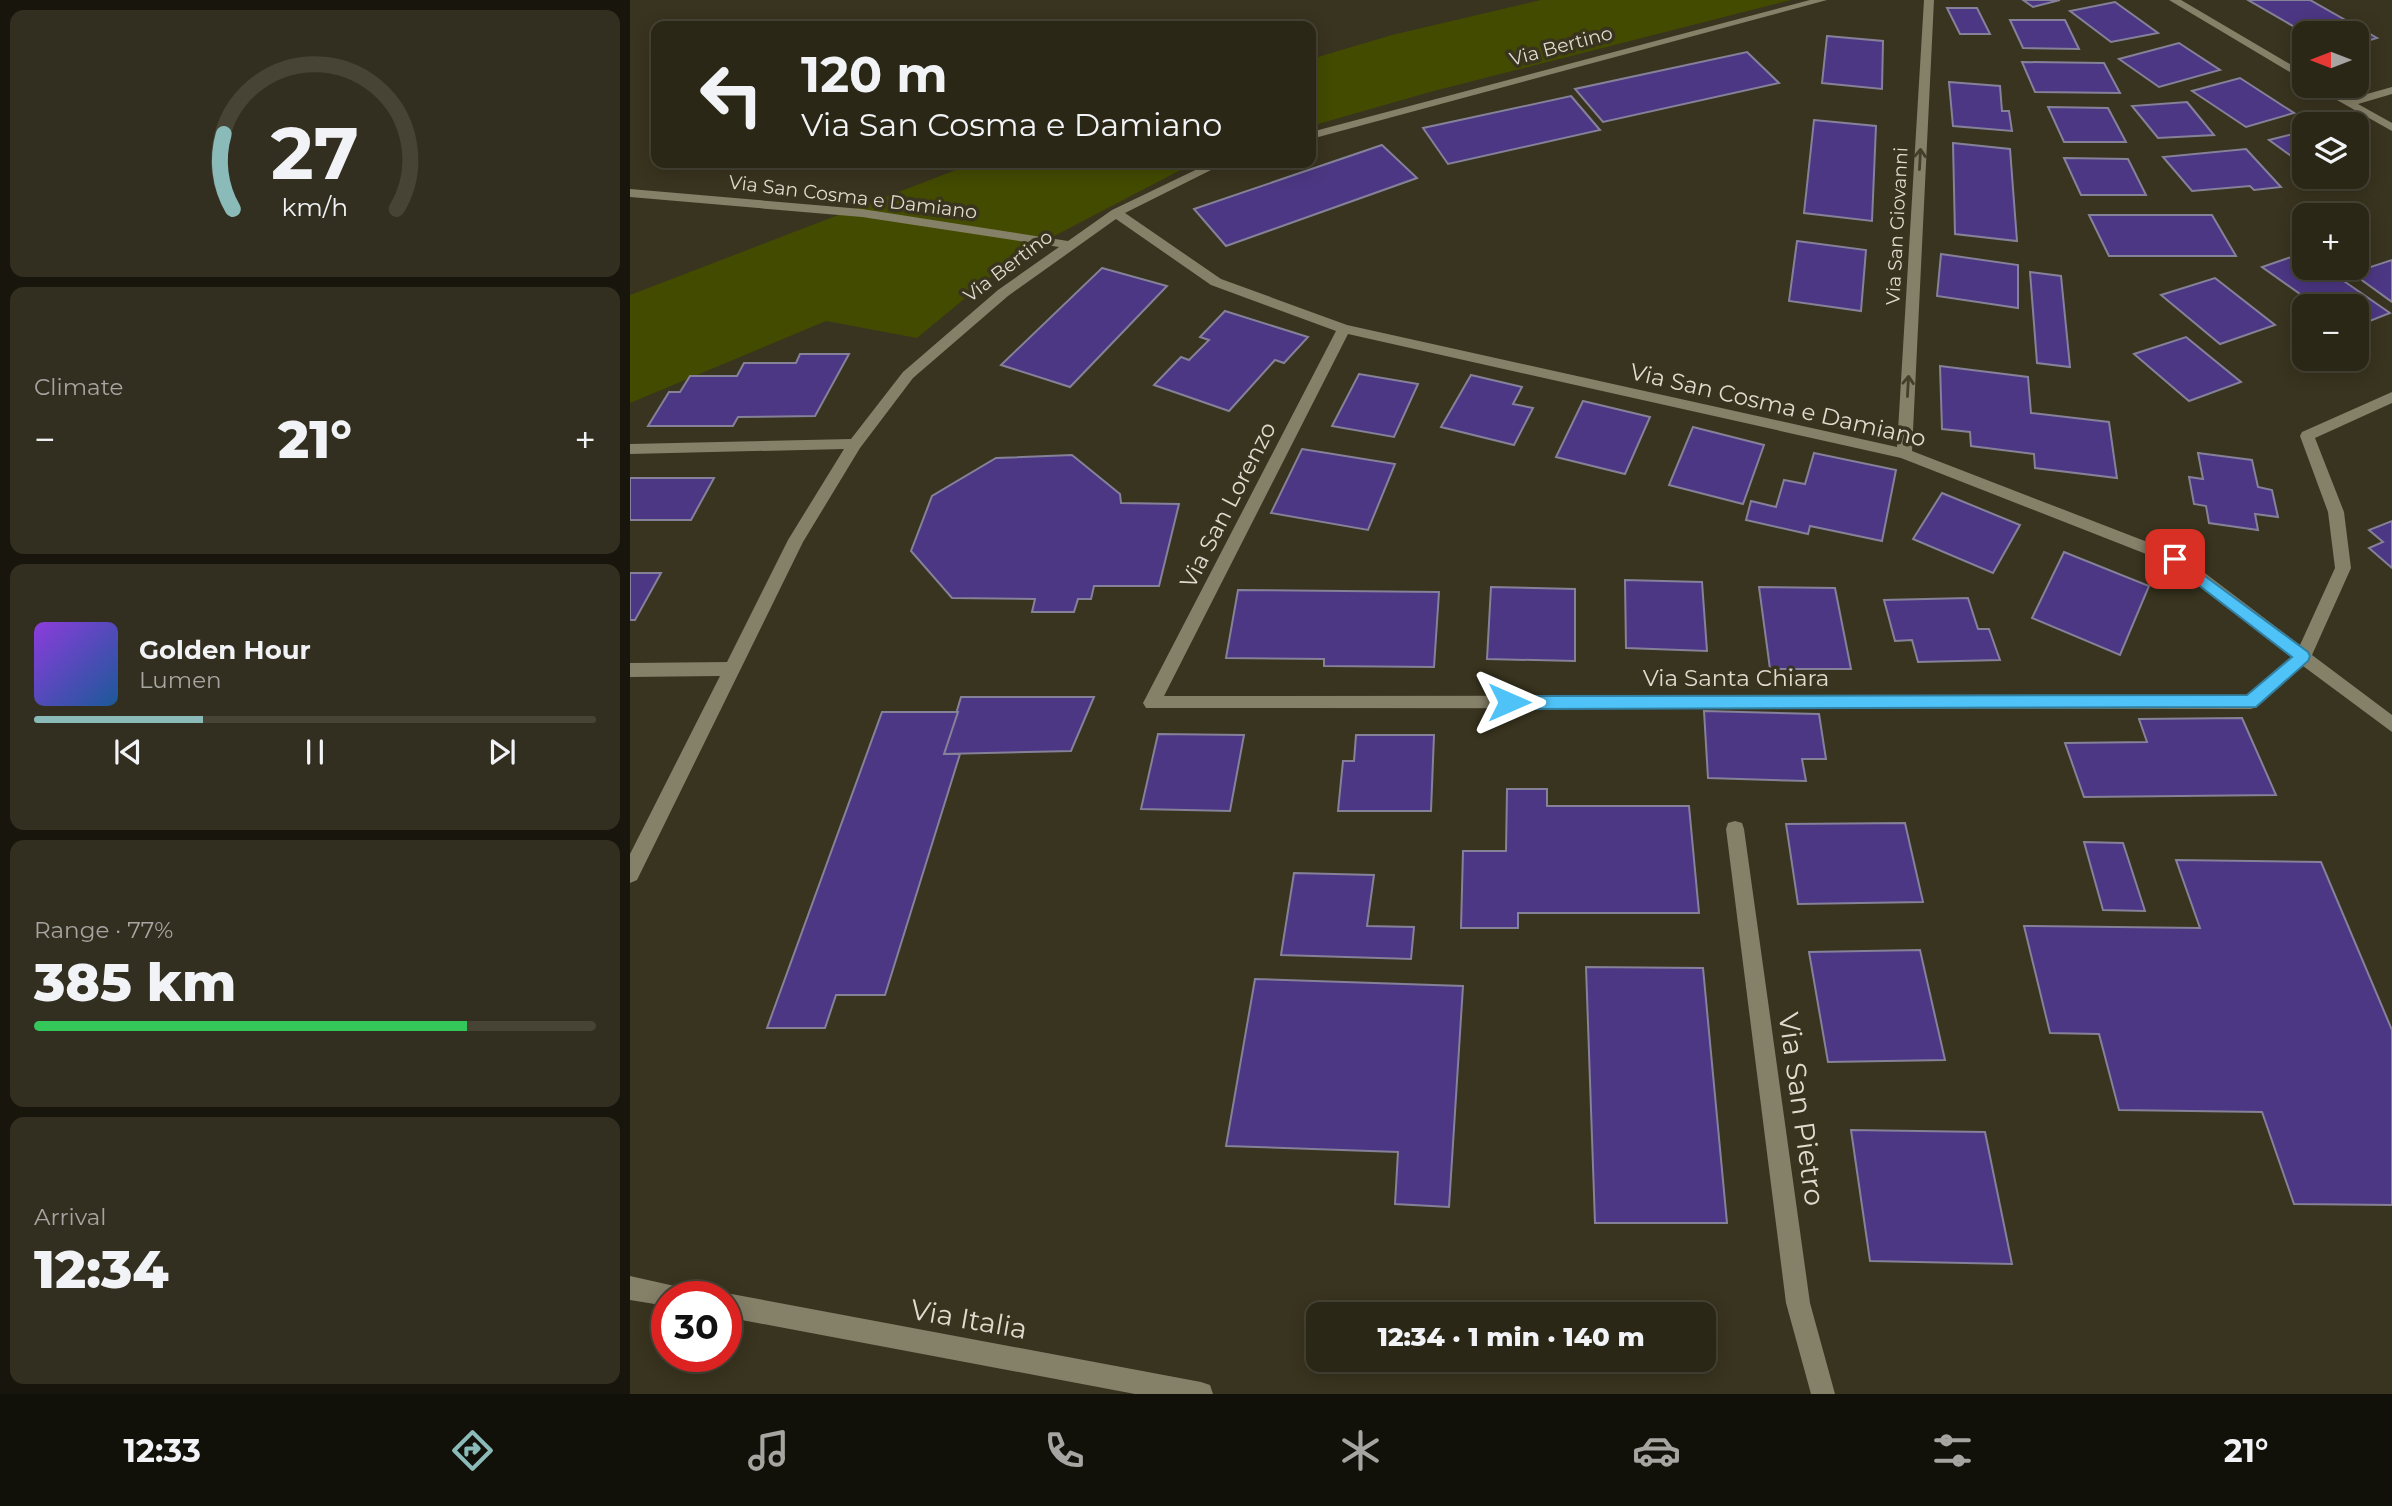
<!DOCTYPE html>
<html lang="en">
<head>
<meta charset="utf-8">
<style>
  body { margin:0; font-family:Montserrat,sans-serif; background:#332f20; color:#f1f3f6; height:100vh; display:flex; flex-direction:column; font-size:26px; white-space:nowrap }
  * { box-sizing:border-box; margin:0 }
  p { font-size:23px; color:#a6a5a1 }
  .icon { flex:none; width:38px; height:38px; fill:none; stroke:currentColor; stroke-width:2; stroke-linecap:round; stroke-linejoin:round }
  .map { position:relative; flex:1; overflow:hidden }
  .side { display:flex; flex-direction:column; gap:10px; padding:10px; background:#18150d; width:630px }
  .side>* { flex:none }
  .hud { position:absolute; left:21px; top:21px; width:665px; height:147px; border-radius:14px; box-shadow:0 4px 18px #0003,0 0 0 2px #474436; background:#2b2717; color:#f1f3f6; overflow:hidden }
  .needle { width:46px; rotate:270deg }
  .fabs { position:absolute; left:1662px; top:21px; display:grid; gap:14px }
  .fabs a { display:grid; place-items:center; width:77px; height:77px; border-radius:14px; background:#2b2717; box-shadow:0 4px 18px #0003,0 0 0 2px #474436; font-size:35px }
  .speed { position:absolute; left:21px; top:1281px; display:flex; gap:14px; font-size:35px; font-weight:700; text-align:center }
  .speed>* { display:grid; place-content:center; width:91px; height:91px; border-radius:50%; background:#2b2717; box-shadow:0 4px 18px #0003,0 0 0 2px #474436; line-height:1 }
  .speed .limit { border:10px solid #d22; background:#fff; color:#111 }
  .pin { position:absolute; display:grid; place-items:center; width:60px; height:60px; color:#fff; margin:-30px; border-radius:14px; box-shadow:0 4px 10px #0006 }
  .me { position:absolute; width:77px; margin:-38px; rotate:90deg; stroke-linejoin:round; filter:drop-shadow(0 0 5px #0008) }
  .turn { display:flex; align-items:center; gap:24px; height:147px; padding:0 35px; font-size:32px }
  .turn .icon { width:91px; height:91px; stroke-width:2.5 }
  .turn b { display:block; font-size:49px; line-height:60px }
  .big { font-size:52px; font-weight:800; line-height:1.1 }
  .side .widget { flex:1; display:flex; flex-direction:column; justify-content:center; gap:10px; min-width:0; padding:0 24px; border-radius:14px; background:#332f20 }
  .side .dial { align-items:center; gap:0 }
  .dial svg { height:182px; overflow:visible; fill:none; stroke:#474436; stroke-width:7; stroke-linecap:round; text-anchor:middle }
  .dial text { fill:#f1f3f6; stroke:none }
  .song { display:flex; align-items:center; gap:21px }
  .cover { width:84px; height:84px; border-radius:10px; background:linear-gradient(135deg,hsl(270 70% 55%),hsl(210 70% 35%)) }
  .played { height:7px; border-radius:4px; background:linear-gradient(90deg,#8bbbb9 30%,#474436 30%) }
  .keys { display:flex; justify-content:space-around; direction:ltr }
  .heat { display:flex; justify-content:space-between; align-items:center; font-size:38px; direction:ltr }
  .charge { height:10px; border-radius:5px; background:linear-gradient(90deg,#34c759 77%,#474436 0) }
  .trip { position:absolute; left:676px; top:1302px; width:410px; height:70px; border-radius:14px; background:#2b2717; box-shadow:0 4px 18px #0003,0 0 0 2px #474436; font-weight:800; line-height:70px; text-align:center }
  .menu { display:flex; height:112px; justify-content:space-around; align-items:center; background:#111009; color:#a6a5a1 }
  .menu .icon { width:49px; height:49px }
  .menu .current { color:#8bbbb9 }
  .menu b { font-size:32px; color:#f1f3f6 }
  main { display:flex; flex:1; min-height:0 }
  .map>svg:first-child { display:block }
</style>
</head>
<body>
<main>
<section class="side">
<div class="widget dial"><svg viewBox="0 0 100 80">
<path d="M14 69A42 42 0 1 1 86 69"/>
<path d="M14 69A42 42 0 0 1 10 36" stroke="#8bbbb9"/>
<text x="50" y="56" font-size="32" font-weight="700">27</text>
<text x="50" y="72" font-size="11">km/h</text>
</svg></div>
<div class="widget"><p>Climate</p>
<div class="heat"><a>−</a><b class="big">21°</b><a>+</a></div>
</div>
<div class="widget">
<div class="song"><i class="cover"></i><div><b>Golden Hour</b><p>Lumen</p></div></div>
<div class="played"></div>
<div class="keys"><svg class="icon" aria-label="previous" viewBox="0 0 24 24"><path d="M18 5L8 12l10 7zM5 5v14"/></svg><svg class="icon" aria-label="pause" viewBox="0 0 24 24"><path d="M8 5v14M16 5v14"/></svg><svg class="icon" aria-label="next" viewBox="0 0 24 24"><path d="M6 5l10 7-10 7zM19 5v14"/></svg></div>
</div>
<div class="widget"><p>Range · 77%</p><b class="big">385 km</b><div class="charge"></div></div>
<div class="widget"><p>Arrival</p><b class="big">12:34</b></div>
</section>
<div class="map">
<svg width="1762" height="1394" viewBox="0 0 1762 1394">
  <rect width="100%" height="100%" fill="#39341f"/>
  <g fill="#434b01">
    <polygon points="911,0 1161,0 800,92 681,126 681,59 762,35"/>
    <polygon points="344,163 564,163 386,256 287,338 196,321 0,403 0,295"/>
  </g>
  <g fill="#4c3784" stroke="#858199" stroke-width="2">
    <polygon points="1393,0 1430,0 1403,7"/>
    <polygon points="1618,0 1680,0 1747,38 1727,44 1727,33 1675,33"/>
    <polygon points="1485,2 1528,33 1481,42 1440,11"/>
    <polygon points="1317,8 1347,8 1360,34 1330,34"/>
    <polygon points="1380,20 1435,20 1449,49 1393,48"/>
    <polygon points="1197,36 1253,41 1252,89 1192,83"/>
    <polygon points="1549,43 1590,70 1529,87 1489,59"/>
    <polygon points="1117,52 1149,83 973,122 945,89"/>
    <polygon points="1392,62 1474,63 1490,93 1405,92"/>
    <polygon points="1610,78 1664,113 1616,127 1562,91"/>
    <polygon points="1319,82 1370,86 1372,111 1379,111 1382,131 1323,126"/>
    <polygon points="941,96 970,130 818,164 793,128"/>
    <polygon points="1557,102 1584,135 1528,138 1502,106"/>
    <polygon points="1418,107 1478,108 1496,142 1434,142"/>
    <polygon points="1184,120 1246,126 1242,221 1174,213"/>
    <polygon points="1675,131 1675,166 1639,140"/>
    <polygon points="1323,143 1380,149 1387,241 1325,234"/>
    <polygon points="752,145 787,178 596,246 564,209"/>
    <polygon points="1616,149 1651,187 1624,190 1620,186 1562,191 1533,157"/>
    <polygon points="1434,158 1498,159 1516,195 1451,195"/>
    <polygon points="1459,215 1582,215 1606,256 1479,256"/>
    <polygon points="1167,241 1236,250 1231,311 1159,301"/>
    <polygon points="1673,253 1675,268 1695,268 1760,313 1727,326 1727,306 1687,306 1632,267"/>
    <polygon points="1311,254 1388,265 1388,308 1307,296"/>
    <polygon points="1762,260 1762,302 1722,273"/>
    <polygon points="472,268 537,286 440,387 371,365"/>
    <polygon points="1400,272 1431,276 1440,367 1407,363"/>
    <polygon points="1585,278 1645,325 1590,344 1531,295"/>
    <polygon points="595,311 678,337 654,363 645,360 599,411 524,385 551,357 559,360 579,340 570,337"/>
    <polygon points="1556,337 1611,382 1559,401 1504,354"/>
    <polygon points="170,354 219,354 185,416 108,417 103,426 18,426 39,392 50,392 60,376 107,376 114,363 166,363"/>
    <polygon points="1310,366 1398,377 1401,413 1479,422 1487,478 1405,468 1404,454 1341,446 1340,432 1312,429"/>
    <polygon points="729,374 788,384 764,437 702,426"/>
    <polygon points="841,375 892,387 883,404 903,408 884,445 811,427"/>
    <polygon points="953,401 1020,417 995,474 926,457"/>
    <polygon points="1063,427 1134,445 1113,504 1039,485"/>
    <polygon points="672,449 765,464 738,530 641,513"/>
    <polygon points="1184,453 1266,470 1252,541 1180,526 1178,534 1116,520 1121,501 1146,507 1154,480 1175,484"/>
    <polygon points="1568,453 1622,460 1628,487 1642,490 1648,517 1625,514 1628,530 1579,523 1576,506 1564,504 1559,477 1573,479"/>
    <polygon points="442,455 490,494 491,503 549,504 529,586 464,586 461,599 448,599 444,612 402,612 405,599 322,598 281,551 302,496 366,458"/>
    <polygon points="0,478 84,478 61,520 0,520"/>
    <polygon points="1312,493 1390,525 1363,573 1283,539"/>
    <polygon points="1762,521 1762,568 1739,548 1753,542 1739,530"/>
    <polygon points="1434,552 1519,586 1490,655 1402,618"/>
    <polygon points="0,573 31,573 5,620 0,620"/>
    <polygon points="995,580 1072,582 1077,651 996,648"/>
    <polygon points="861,587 945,589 945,661 857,659"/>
    <polygon points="1129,587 1205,588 1221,669 1140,669"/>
    <polygon points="608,590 809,592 804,667 694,666 694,659 596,658"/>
    <polygon points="1338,598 1348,629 1359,629 1370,660 1288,662 1282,640 1265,641 1254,600"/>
    <polygon points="331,697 464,697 441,751 314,754"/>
    <polygon points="1074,711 1189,714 1196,759 1172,759 1176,781 1078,778"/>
    <polygon points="252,712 328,712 314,754 330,754 255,995 206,995 195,1028 137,1028"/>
    <polygon points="1612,718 1646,795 1454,797 1435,743 1517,742 1509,719"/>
    <polygon points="528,734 614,735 600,811 511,809"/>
    <polygon points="726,735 804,735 801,811 708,811 713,761 724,761"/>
    <polygon points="877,789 917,789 917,806 1059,806 1069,913 888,913 888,928 831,928 833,851 876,851"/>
    <polygon points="1275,823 1293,902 1168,904 1156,824"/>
    <polygon points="1454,842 1493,843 1515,911 1473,910"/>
    <polygon points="1546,860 1691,862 1762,1030 1762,1205 1664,1204 1632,1112 1489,1110 1469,1034 1420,1033 1394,926 1570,928"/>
    <polygon points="664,873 744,875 737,926 784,927 781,959 651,955"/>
    <polygon points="1290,950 1315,1060 1198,1062 1179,952"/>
    <polygon points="956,967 1073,968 1097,1223 965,1223"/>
    <polygon points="625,979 833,986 819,1207 765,1204 768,1152 596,1146"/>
    <polygon points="1221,1130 1355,1132 1382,1264 1240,1261"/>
  </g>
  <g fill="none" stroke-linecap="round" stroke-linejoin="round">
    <g fill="#858068" fill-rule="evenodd">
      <polygon points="1180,0 1197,0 681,139 681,132"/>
      <path d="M1294 0H1304L1282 451 1551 555 1670 645 1705 568 1698 512 1670 436 1672 432 1762 392V403L1685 438 1714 512 1721 568 1682 655 1762 715V732L1673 666 1627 707 1621 709 516 708 513 703 706 331 581 285 486 219 378 296 283 378 230 448 173 542 7 880 0 883V854L90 676 0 677V663L97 662 158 540 214 449 0 454V444L221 439 273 372 368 290 429 247 232 217 0 197V189L232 209 438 241 482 210 580 163H595L495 213 591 279 717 325 1267 447ZM718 334 1271 458 1539 563 1661 657 1617 695 534 696Z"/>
      <polygon points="1539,0 1551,0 1675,73 1675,81"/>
      <polygon points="1682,86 1696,86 1719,99 1762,87 1762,94 1728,104 1762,123 1762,131"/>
      <polygon points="1105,821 1112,823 1114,829 1180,1303 1205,1394 1181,1394 1156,1303 1096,829 1098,823"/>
      <polygon points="0,1276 58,1289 62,1297 37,1297 37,1306 0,1300"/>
      <polygon points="96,1293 571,1382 580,1385 583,1394 505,1394 96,1317 96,1297 88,1297"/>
    </g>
  </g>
  <defs><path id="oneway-shaft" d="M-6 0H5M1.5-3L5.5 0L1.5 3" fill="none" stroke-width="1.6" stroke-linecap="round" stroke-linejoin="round" transform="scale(1.75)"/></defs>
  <g stroke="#443f2a">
    <use href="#oneway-shaft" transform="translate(1290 159) rotate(-87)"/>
    <use href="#oneway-shaft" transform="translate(1278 386) rotate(-87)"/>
  </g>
  <polygon fill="#4fc3f7" stroke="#337fa1" stroke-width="2" points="1545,554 1678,652 1680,656 1678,661 1626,707 879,709 871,702 879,696 1617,695 1662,657 1540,563 1538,559"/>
  <g text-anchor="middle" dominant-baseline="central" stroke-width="7" stroke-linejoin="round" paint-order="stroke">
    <g font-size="19" fill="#dfdccf" stroke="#39341f">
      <text transform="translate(931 46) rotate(-15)">Via Bertino</text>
      <text transform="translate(223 197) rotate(7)">Via San Cosma e Damiano</text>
      <text transform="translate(1267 226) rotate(-87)">Via San Giovanni</text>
      <text transform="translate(378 266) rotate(-37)">Via Bertino</text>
    </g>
    <g font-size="23" fill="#dfdccf" stroke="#39341f">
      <text transform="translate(1148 405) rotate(13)">Via San Cosma e Damiano</text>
      <text transform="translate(598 505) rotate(-63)">Via San Lorenzo</text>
      <text x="1106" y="678">Via Santa Chiara</text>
    </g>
    <g font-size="28" fill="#dfdccf" stroke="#39341f">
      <text transform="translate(1172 1109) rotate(82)">Via San Pietro</text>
      <text transform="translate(339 1319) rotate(10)">Via Italia</text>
    </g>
  </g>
</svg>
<div class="fabs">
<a><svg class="needle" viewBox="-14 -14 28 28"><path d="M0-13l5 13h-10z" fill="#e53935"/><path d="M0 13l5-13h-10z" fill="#a6a5a1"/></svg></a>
<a><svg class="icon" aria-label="layers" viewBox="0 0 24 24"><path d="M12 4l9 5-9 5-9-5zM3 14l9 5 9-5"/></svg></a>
<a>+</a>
<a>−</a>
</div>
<div class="speed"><div class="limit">30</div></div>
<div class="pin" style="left:1545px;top:559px;background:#d93025"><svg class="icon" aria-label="arrive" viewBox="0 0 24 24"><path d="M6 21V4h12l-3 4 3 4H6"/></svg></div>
<svg class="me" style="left:879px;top:702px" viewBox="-20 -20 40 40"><path d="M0-17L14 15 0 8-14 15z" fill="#4fc3f7" stroke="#fff" stroke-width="4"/></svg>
<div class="trip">12:34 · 1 min · 140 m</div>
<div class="hud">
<div class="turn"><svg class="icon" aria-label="left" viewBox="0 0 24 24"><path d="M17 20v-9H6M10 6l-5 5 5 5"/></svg><div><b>120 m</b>Via San Cosma e Damiano</div></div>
</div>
</div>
</main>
<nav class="menu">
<b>12:33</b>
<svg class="icon current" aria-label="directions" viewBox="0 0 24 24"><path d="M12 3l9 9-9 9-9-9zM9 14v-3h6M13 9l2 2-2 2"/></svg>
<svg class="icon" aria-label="music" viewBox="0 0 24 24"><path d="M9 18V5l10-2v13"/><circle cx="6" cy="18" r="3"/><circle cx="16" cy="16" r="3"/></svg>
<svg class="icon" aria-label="phone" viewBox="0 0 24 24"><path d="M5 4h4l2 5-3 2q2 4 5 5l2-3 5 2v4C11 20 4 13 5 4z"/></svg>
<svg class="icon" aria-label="climate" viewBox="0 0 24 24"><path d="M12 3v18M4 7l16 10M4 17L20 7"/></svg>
<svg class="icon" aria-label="car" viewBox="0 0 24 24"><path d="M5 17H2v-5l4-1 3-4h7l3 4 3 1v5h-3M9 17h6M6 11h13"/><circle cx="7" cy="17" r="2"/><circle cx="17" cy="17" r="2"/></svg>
<svg class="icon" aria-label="filters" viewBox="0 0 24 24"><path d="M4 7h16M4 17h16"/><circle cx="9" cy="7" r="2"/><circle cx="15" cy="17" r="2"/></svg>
<b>21°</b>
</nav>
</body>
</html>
